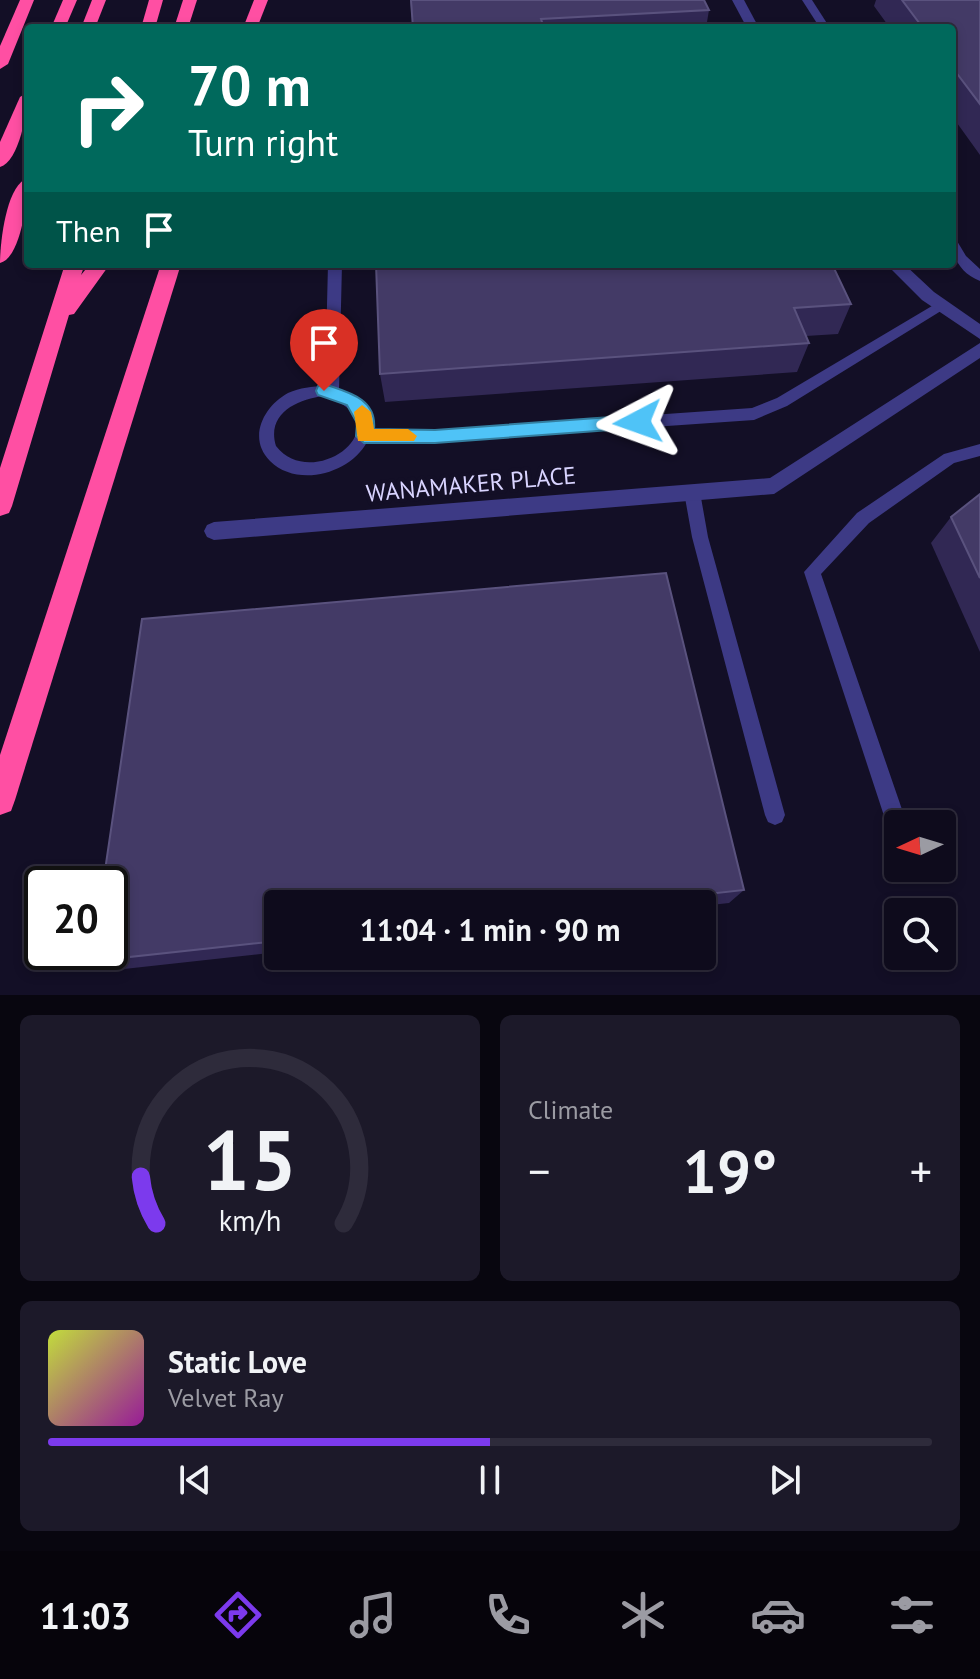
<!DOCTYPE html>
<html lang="en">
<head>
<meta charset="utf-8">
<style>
  body { margin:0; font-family:"PT Sans",sans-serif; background:#1c1929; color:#f1f3f6; height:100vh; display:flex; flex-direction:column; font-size:30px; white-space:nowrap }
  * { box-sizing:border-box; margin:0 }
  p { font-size:26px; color:#9b9ba3 }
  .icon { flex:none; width:44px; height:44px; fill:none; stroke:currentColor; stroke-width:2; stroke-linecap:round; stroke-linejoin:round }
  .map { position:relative; height:995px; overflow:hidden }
  .side { display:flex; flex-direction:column; gap:20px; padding:20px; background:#08060f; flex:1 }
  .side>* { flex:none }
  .guide { position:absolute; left:24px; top:24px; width:932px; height:244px; border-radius:8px; box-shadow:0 4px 12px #0003,0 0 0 2px #2e2b3b; background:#00695c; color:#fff; overflow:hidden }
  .needle { width:52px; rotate:266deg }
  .buttons { position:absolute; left:884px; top:810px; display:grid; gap:16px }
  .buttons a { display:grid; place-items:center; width:72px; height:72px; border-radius:8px; background:#0e0b1c; box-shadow:0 4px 12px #0003,0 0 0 2px #2e2b3b; font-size:40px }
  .speed { position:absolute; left:24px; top:866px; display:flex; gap:16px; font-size:40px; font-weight:700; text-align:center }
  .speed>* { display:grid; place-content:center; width:104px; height:104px; border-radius:50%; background:#0e0b1c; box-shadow:0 4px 12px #0003,0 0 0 2px #2e2b3b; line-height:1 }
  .speed .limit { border:4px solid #111; border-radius:12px; background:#fff; color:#111 }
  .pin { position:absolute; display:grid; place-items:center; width:68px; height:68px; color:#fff; margin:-82px -34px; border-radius:50% 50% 50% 0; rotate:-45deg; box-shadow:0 0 8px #0007 }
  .pin .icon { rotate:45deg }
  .me { position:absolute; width:88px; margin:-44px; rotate:266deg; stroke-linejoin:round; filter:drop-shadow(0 0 6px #0008) }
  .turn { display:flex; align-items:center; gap:28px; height:168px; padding:0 32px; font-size:36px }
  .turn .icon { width:104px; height:104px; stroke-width:2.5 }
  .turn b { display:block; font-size:56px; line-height:68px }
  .then { display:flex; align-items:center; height:76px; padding:0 32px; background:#0003; gap:16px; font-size:30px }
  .big { font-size:60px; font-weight:700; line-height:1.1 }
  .side .card { flex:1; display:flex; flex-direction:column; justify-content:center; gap:12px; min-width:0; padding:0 28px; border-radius:12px; background:#1c1929 }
  .side .dial { align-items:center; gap:0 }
  .dial svg { height:208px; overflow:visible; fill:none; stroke:#2e2b3b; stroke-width:7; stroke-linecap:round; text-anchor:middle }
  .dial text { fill:#f1f3f6; stroke:none }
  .song { display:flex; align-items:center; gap:24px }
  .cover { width:96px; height:96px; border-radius:12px; background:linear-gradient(135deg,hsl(70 70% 55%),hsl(300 70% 35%)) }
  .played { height:8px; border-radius:4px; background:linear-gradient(90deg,#7c3aed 50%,#2e2b3b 50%) }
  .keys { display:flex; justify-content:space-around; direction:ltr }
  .heat { display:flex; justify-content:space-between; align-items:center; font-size:44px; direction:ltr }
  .side .tiles { flex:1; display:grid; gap:20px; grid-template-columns:1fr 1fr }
  .card:last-child { grid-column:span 2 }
  .trip { position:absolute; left:264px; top:890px; width:452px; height:80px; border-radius:8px; background:#0e0b1c; box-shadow:0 4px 12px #0003,0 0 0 2px #2e2b3b; font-weight:700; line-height:80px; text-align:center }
  .tab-bar { display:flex; height:128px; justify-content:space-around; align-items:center; background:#06040b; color:#9b9ba3 }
  .tab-bar .icon { width:56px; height:56px }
  .tab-bar .on { color:#7c3aed }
  .tab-bar b { font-size:36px; color:#f1f3f6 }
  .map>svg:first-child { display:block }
</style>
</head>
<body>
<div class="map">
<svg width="980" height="995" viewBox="0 0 980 995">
  <rect width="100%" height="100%" fill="#130f26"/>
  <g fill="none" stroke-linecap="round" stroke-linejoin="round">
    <g fill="#3d3a85" fill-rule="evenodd">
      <polygon points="802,0 812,0 830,28 820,28"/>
      <path d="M952 240 957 241 966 256 980 269V281C962 274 952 259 952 240Z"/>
      <path d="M328 264H342L339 390C360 397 373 408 372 430H435L752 408 777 398 937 303 942 301 949 306 787 406 754 420 435 442H367C350 474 297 488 270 461 247 438 264 406 288 393 300 388 312 386 325 386ZM324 396C407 423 313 494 276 446 266 414 297 399 324 396Z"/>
      <polygon points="980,444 980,456 954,463 869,523 821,574 907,824 898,824 898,838 891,835 888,828 804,572 857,513 944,454"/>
      <polygon points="692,486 698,487 700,492 708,537 785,815 782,822 775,825 768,822 765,815 692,537 684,492 686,487"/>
    </g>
    <polygon fill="#3d3a85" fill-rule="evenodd" points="980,343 980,358 774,494 214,540 207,537 204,531 207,525 214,522 770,478"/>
    <g fill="#3d3a85" fill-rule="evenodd">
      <polygon points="732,0 744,0 759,28 747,28"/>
      <polygon points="886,264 904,264 934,292 980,324 980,339 922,300"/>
    </g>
    <g fill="#ff4fa3" fill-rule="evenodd">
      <polygon points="20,0 34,0 8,64 0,69 0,46"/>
      <polygon points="63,0 77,0 65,28 51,28"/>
      <polygon points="92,0 106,0 95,28 81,28"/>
      <polygon points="149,0 163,0 155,28 141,28"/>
      <polygon points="183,0 197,0 188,28 174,28"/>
      <polygon points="254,0 268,0 257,28 243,28"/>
      <path d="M28 92C28 110 19 162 0 167V142L20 97Z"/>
      <path d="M28 178C28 198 21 258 0 263 0 244 6 184 28 178Z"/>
      <polygon points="65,264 85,264 81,275 90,264 110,264 74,314 69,315 12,506 9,513 0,516 0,468"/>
      <polygon points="161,264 181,264 15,800 11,811 0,815 0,755"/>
    </g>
  </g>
  <g fill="#312854">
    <polygon points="410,0 709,10 706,28 413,28"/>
    <polygon points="876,0 980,0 980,155 952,116 952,28 890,28 874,6"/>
    <polygon points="376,264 851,304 838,334 806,336 809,343 797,372 385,402 380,374"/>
    <polygon points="980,494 980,652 931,543 951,517"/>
    <polygon points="666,573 744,890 729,903 702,906 702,904 278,904 278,952 115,970 92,961 93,952 110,952 110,884 103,884 142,619"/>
  </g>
  <g fill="#433a66" stroke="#5a527e" stroke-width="2">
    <polygon points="411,0 704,0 709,10 541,19 544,28 413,28"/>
    <polygon points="902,0 980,0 980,104 952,67 952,28 923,28"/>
    <polygon points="376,264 832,264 851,304 794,308 809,343 380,374"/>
    <polygon points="980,494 980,578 951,517"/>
    <polygon points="666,573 744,890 619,904 278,904 278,941 92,961 93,952 110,952 110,884 103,884 142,619"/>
  </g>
  <path fill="#4fc3f7" stroke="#337fa1" stroke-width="2" d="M324 384C347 392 377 398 374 429L435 430 638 415 647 422 638 428 435 443H364L356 436 357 423 347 405 318 395 316 391 318 386Z"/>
  <polygon fill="#f59e0b" points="362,405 371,412 374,429 408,429 417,436 414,441 358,441 354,412"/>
  <g text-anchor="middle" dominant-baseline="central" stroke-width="8" stroke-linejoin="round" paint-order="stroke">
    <g font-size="24" fill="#d9d4ff" stroke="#130f26">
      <text transform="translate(471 484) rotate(-5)">WANAMAKER PLACE</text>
    </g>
  </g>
</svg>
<div class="buttons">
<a><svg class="needle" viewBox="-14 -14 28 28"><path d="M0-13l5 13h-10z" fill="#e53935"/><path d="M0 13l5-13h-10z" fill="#9b9ba3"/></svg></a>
<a><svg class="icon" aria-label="search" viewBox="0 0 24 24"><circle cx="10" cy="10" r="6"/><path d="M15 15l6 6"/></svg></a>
</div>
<div class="speed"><div class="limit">20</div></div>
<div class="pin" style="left:324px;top:391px;background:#d93025"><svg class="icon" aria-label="arrive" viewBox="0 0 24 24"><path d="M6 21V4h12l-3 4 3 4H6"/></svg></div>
<svg class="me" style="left:638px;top:422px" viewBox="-20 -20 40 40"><path d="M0-17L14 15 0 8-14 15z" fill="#4fc3f7" stroke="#fff" stroke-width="4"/></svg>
<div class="trip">11:04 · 1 min · 90 m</div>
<div class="guide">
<div class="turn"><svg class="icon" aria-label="right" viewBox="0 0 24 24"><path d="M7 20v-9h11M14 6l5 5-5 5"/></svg><div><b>70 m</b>Turn right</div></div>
<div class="then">Then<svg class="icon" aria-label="arrive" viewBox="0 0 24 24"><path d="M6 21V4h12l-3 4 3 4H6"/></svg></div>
</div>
</div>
<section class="side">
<div class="tiles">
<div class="card dial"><svg viewBox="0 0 100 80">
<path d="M14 69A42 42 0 1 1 86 69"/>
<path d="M14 69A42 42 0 0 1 8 51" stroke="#7c3aed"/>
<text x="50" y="56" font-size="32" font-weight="700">15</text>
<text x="50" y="72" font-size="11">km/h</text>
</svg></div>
<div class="card"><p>Climate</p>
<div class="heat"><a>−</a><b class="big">19°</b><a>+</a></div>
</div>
<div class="card">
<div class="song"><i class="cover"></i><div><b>Static Love</b><p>Velvet Ray</p></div></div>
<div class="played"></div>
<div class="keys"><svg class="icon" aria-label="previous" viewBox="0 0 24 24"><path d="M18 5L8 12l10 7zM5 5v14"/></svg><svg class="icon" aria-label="pause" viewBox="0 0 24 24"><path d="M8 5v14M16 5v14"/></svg><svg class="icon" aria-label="next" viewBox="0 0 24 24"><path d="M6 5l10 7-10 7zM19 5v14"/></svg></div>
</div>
</div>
</section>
<nav class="tab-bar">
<b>11:03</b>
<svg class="icon on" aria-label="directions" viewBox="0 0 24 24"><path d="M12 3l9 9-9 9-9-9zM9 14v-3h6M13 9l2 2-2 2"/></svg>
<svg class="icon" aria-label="music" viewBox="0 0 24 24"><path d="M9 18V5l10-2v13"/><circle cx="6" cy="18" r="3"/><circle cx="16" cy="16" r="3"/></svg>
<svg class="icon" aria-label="phone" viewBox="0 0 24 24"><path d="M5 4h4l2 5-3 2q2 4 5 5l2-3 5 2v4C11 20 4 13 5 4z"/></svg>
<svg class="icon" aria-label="climate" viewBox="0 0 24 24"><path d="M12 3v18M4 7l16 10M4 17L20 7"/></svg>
<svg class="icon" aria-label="car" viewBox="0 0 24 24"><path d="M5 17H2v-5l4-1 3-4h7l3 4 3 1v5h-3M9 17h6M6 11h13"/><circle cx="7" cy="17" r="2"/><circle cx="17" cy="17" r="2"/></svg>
<svg class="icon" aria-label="filters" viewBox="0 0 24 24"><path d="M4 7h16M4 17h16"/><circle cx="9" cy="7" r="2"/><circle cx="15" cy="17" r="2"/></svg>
</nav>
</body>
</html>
